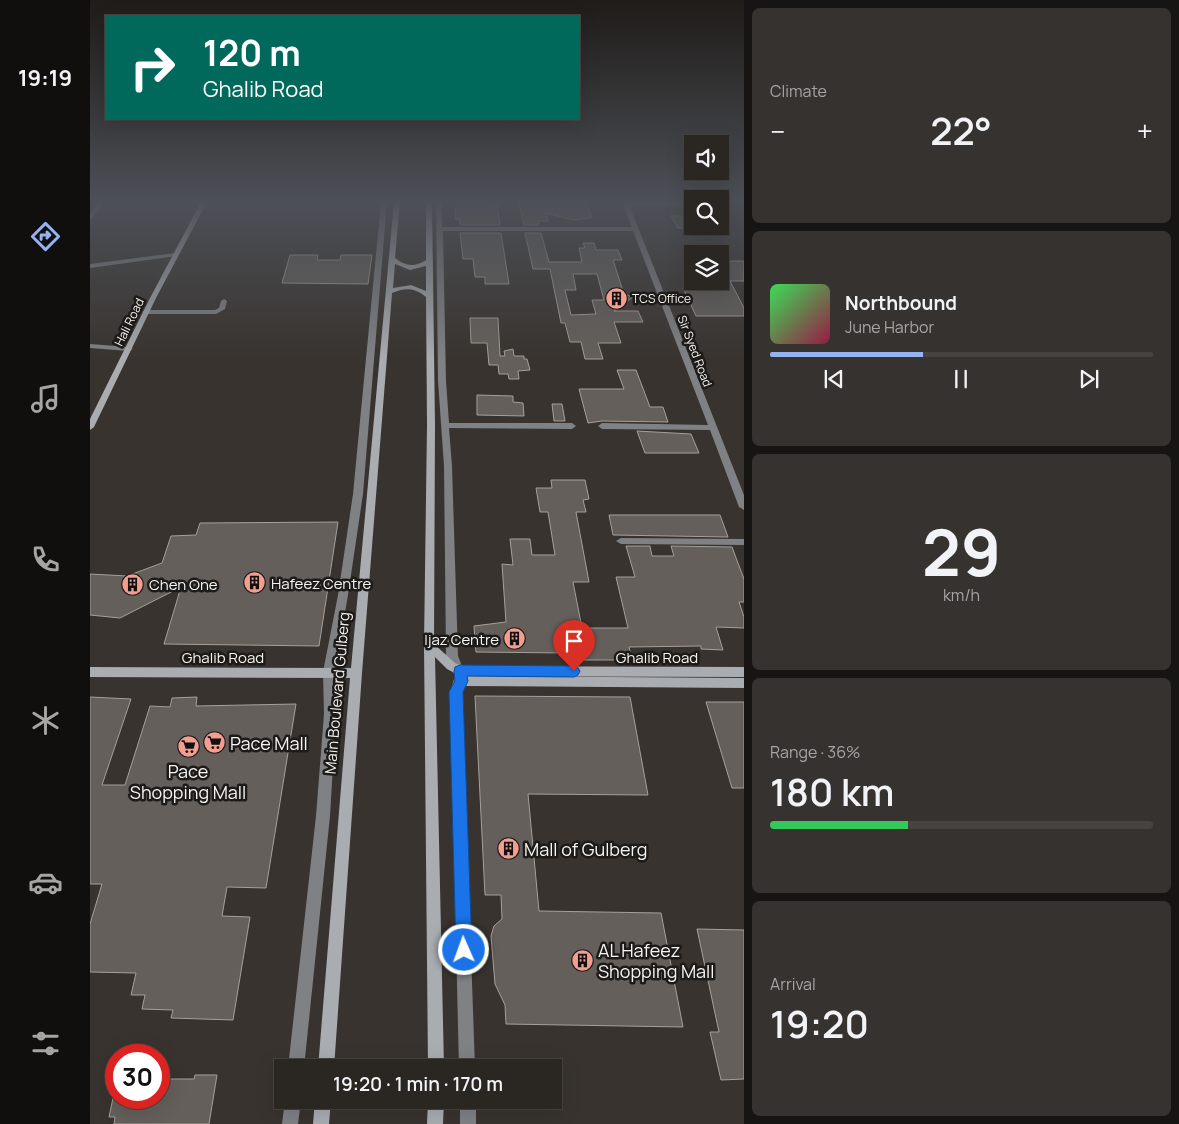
<!DOCTYPE html>
<html lang="en">
<head>
<meta charset="utf-8">
<style>
  body { margin:0; font-family:Manrope,sans-serif; background:#36322f; color:#f1f3f6; height:100vh; display:flex; flex-direction:column; font-size:19px; white-space:nowrap }
  * { box-sizing:border-box; margin:0 }
  p { font-size:16px; color:#a5a5a5 }
  .icon { flex:none; width:28px; height:28px; fill:none; stroke:currentColor; stroke-width:2; stroke-linecap:round; stroke-linejoin:round }
  .map { position:relative; flex:1; overflow:hidden }
  .sheet { display:flex; flex-direction:column; gap:8px; padding:8px; background:#171513; width:435px }
  .sheet>* { flex:none }
  .guide { position:absolute; left:15px; top:15px; width:475px; height:105px; border-radius:0px; box-shadow:0 5px 20px #0002,0 0 0 1px #464340; background:#00695c; color:#fff; overflow:hidden }
  .tools { position:absolute; left:594px; top:135px; display:grid; gap:10px }
  .tools a { display:grid; place-items:center; width:45px; height:45px; border-radius:0px; background:#2a2622; box-shadow:0 5px 20px #0002,0 0 0 1px #464340; font-size:25px }
  .speed { position:absolute; left:15px; top:1044px; display:flex; gap:10px; font-size:25px; font-weight:700; text-align:center }
  .speed>* { display:grid; place-content:center; width:65px; height:65px; border-radius:50%; background:#2a2622; box-shadow:0 5px 20px #0002,0 0 0 1px #464340; line-height:1 }
  .speed .limit { border:8px solid #d22; background:#fff; color:#111 }
  .pin { position:absolute; display:grid; place-items:center; width:42px; height:42px; color:#fff; margin:-51px -21px; border-radius:50% 50% 50% 0; rotate:-45deg; box-shadow:0 0 5px #0007 }
  .pin .icon { rotate:45deg }
  .me { position:absolute; width:55px; margin:-28px; rotate:358deg; stroke-linejoin:round; filter:drop-shadow(0 0 4px #0008) }
  .turn { display:flex; align-items:center; gap:18px; height:105px; padding:0 15px; font-size:22px }
  .turn .icon { width:65px; height:65px; stroke-width:2.5 }
  .turn b { display:block; font-size:35px; line-height:42px }
  .big { font-size:38px; font-weight:600; line-height:1.1 }
  .sheet .card { flex:1; display:flex; flex-direction:column; justify-content:center; gap:8px; min-width:0; padding:0 18px; border-radius:8px; background:#36322f }
  .sheet .dial { align-items:center; gap:0 }
  .dial b { font-size:65px; line-height:1 }
  .song { display:flex; align-items:center; gap:15px }
  .cover { width:60px; height:60px; border-radius:8px; background:linear-gradient(135deg,hsl(130 70% 55%),hsl(340 70% 35%)) }
  .played { height:5px; border-radius:2px; background:linear-gradient(90deg,#95b2f1 40%,#464340 40%) }
  .keys { display:flex; justify-content:space-around; direction:ltr }
  .heat { display:flex; justify-content:space-between; align-items:center; font-size:28px; direction:ltr }
  .charge { height:8px; border-radius:4px; background:linear-gradient(90deg,#34c759 36%,#464340 0) }
  .trip { position:absolute; left:184px; top:1059px; width:288px; height:50px; border-radius:0px; background:#2a2622; box-shadow:0 5px 20px #0002,0 0 0 1px #464340; font-weight:600; line-height:50px; text-align:center }
  main { display:flex; flex:1; min-height:0 }
  .tabs { display:flex; flex-direction:column; width:90px; justify-content:space-around; align-items:center; background:#110f0e; color:#a5a5a5 }
  .tabs .icon { width:35px; height:35px }
  .tabs .active { color:#95b2f1 }
  .tabs b { font-size:22px; color:#f1f3f6 }
  .map>svg:first-child { display:block }
</style>
</head>
<body>
<main>
<nav class="tabs">
<b>19:19</b>
<svg class="icon active" aria-label="directions" viewBox="0 0 24 24"><path d="M12 3l9 9-9 9-9-9zM9 14v-3h6M13 9l2 2-2 2"/></svg>
<svg class="icon" aria-label="music" viewBox="0 0 24 24"><path d="M9 18V5l10-2v13"/><circle cx="6" cy="18" r="3"/><circle cx="16" cy="16" r="3"/></svg>
<svg class="icon" aria-label="phone" viewBox="0 0 24 24"><path d="M5 4h4l2 5-3 2q2 4 5 5l2-3 5 2v4C11 20 4 13 5 4z"/></svg>
<svg class="icon" aria-label="climate" viewBox="0 0 24 24"><path d="M12 3v18M4 7l16 10M4 17L20 7"/></svg>
<svg class="icon" aria-label="car" viewBox="0 0 24 24"><path d="M5 17H2v-5l4-1 3-4h7l3 4 3 1v5h-3M9 17h6M6 11h13"/><circle cx="7" cy="17" r="2"/><circle cx="17" cy="17" r="2"/></svg>
<svg class="icon" aria-label="filters" viewBox="0 0 24 24"><path d="M4 7h16M4 17h16"/><circle cx="9" cy="7" r="2"/><circle cx="15" cy="17" r="2"/></svg>
</nav>
<div class="map">
<svg width="654" height="1124" viewBox="0 0 654 1124">
  <rect width="100%" height="100%" fill="#38332e"/>
  <g fill="#645f5a" stroke="#a6a09b" fill-rule="evenodd">
    <polygon points="496,202 502,218 483,220 456,213 458,221 448,221 449,225 434,225 429,203"/>
    <polygon points="366,203 407,204 410,225 370,225 369,219 365,219"/>
    <polygon points="581,216 602,216 602,228 588,228"/>
    <polygon points="370,233 411,233 419,284 395,284 395,277 385,277 383,259 373,259"/>
    <path d="M435 233H451L459 262H492L489 248H495L493 243H504L506 250H528L532 260H523L534 294 543 297 524 311H548L553 322H524L531 343H508L513 359H495L491 342H480L475 323H471L460 269H443ZM483 274H507L514 300H502L506 314 481 315 475 290H486Z"/>
    <polygon points="200,255 228,255 227,260 250,260 251,255 282,255 278,284 192,283"/>
    <polygon points="630,261 654,261 654,281 640,281 654,308 654,316 606,316 601,305 593,288 630,288"/>
    <polygon points="380,318 408,318 410,356 415,356 414,351 423,349 424,356 434,356 434,359 437,359 440,370 428,371 429,379 419,379 418,374 409,374 408,365 399,365 397,343 381,343"/>
    <polygon points="527,370 546,370 560,407 573,407 578,422 512,421 498,423 489,389 534,389"/>
    <polygon points="387,395 423,396 423,402 433,403 434,416 387,415"/>
    <polygon points="462,404 472,404 475,421 464,421"/>
    <polygon points="547,431 601,434 609,453 555,453"/>
    <polygon points="461,480 495,480 499,499 493,500 496,512 486,512 499,582 483,582 492,628 538,628 526,577 545,577 536,546 560,546 562,556 584,556 581,546 642,547 654,579 654,602 649,602 654,617 654,628 626,627 633,650 611,649 611,646 539,647 542,660 476,660 475,653 386,652 384,626 416,622 412,564 423,565 420,539 440,539 442,555 465,555 458,512 450,512 446,488 462,488"/>
    <polygon points="519,515 630,515 638,537 523,535"/>
    <polygon points="248,522 229,646 74,644 91,587 30,618 0,615 0,574 37,576 72,563 81,536 106,535 110,523"/>
    <polygon points="385,696 540,697 558,795 438,794 449,911 571,913 593,1027 416,1024 415,1005 405,984 401,936 404,926 412,919 411,895 395,895"/>
    <polygon points="0,697 41,699 12,785 35,785 60,706 80,707 82,698 107,697 106,706 206,704 176,888 137,887 132,916 160,917 143,1020 81,1018 83,1010 52,1009 55,995 41,995 46,973 0,972 0,924 12,884 0,884"/>
    <polygon points="616,702 654,702 654,788 642,788"/>
    <polygon points="607,929 654,930 654,1079 631,1080 620,1032 629,1032"/>
    <polygon points="105,1075 127,1075 119,1124 24,1124 25,1117 19,1117 23,1098 69,1098 69,1079 104,1079"/>
  </g>
  <g fill="none" stroke-linecap="round" stroke-linejoin="round">
    <g fill="#7f8184" fill-rule="evenodd">
      <polygon points="8,202 14,202 2,219 0,220 0,214"/>
      <polygon points="291,202 297,202 273,494 258,595 245,672 246,714 240,816 214,1068 198,1068 226,816 234,714 233,672 248,595 263,494"/>
      <polygon points="346,202 352,202 352,227 542,227 532,202 602,202 602,206 540,207 654,495 654,510 649,507 620,430 512,429 508,426 512,423 618,425 543,231 353,231 356,381 359,423 482,423 486,426 482,429 359,428 362,466 368,656 376,676 372,692 385,1068 369,1068 360,692 365,676 356,656 354,466 348,381"/>
      <polygon points="630,202 641,202 630,205"/>
      <polygon points="85,253 87,254 87,256 0,268 0,264"/>
      <polygon points="134,299 137,301 135,309 126,314 56,314 52,312 56,310 125,310 129,308 131,301"/>
      <polygon points="0,344 39,347 43,349 39,351 0,348"/>
      <polygon points="531,538 654,539 654,545 531,544 526,541"/>
      <polygon points="195,1100 211,1100 208,1124 192,1124"/>
      <rect x="370" y="1100" width="16" height="24"/>
    </g>
    <g fill="#a9adb1" fill-rule="evenodd">
      <polygon points="111,202 117,202 66,298 4,427 0,430 0,419 60,298"/>
      <path d="M304 202H310L305 258C316 267 325 267 336 260V202H342L345 425 344 644 365 663 372 666 654 667V677L370 676 357 669 345 657 354 1068H338L334 645 337 425 336 297C325 288 316 287 302 293L272 673 244 1068H228L260 678 0 677V667L261 668ZM305 264 320 270 336 266V291L321 285 303 288Z"/>
      <polygon points="371,676 654,678 654,688 371,686 367,684 365,681 367,678"/>
      <polygon points="225,1100 241,1100 239,1124 223,1124"/>
      <polygon points="338,1100 354,1100 353,1124 337,1124"/>
    </g>
  </g>
  <linearGradient id="sky" x2="0" y2="1"><stop stop-color="#1f1c19"/><stop offset="0.56" stop-color="#4d5057"/><stop offset="1" stop-color="#4d5057" stop-opacity="0"/></linearGradient>
  <rect width="654" height="360" fill="url(#sky)"/>
  <polygon fill="#1a73e8" stroke="#114b97" points="370,665 484,666 488,668 490,671 488,675 484,677 377,676 378,681 373,692 382,950 380,956 374,959 368,956 366,950 359,692 365,681 364,671 365,667"/>
  <defs>
    <symbol id="building-disc" viewBox="-11 -11 22 22"><circle r="9.5" fill="#f59d8f" stroke="#1d1b19"/><path d="M-4-6H4V6H1V3H-1V6H-4ZM-2.5-4.3h1.7v1.8h-1.7ZM.8-4.3h1.7v1.8H.8ZM-2.5-1h1.7V.8h-1.7ZM.8-1h1.7V.8H.8Z" fill="#111"/></symbol>
    <symbol id="supermarket-disc" viewBox="-11 -11 22 22"><circle r="9.5" fill="#f59d8f" stroke="#1d1b19"/><path d="M-6-5.5h2.5l.6 2H6L4.5 2H-2.5L-4.4-4H-6ZM-1.5 3.2a1.3 1.3 0 1 0 .1 0ZM3 3.2a1.3 1.3 0 1 0 .1 0Z" fill="#111"/></symbol>
  </defs>
  <g fill-rule="evenodd">
    <use href="#building-disc" x="514" y="286" width="25" height="25"/>
    <use href="#building-disc" x="152" y="570" width="25" height="25"/>
    <use href="#building-disc" x="30" y="572" width="25" height="25"/>
    <use href="#building-disc" x="412" y="626" width="25" height="25"/>
    <use href="#supermarket-disc" x="112" y="730" width="25" height="25"/>
    <use href="#supermarket-disc" x="86" y="734" width="25" height="25"/>
    <use href="#building-disc" x="406" y="836" width="25" height="25"/>
    <use href="#building-disc" x="480" y="948" width="25" height="25"/>
  </g>
  <g text-anchor="middle" dominant-baseline="central" stroke-width="5" stroke-linejoin="round" paint-order="stroke">
    <g font-size="12" fill="#f6f3f0" stroke="#1d1b19" text-anchor="start">
      <text x="542" y="298">TCS Office</text>
    </g>
    <g font-size="12" fill="#f6f3f0" stroke="#1d1b19">
      <text transform="translate(39 322) rotate(-64)">Hali Road</text>
      <text transform="translate(605 351) rotate(69)">Sir Syed Road</text>
    </g>
    <g font-size="15" fill="#f6f3f0" stroke="#1d1b19" text-anchor="start">
      <text x="181" y="583">Hafeez Centre</text>
      <text x="59" y="584">Chen One</text>
      <text x="409" y="639" text-anchor="end">Ijaz Centre</text>
    </g>
    <g font-size="15" fill="#f6f3f0" stroke="#1d1b19">
      <text x="133" y="657">Ghalib Road</text>
      <text x="567" y="657">Ghalib Road</text>
      <text transform="translate(247 693) rotate(-85)">Main Boulevard Gulberg</text>
    </g>
    <g font-size="18" fill="#f6f3f0" stroke="#1d1b19" text-anchor="start">
      <text x="140" y="743">Pace Mall</text>
      <text x="98" y="771" text-anchor="middle">Pace<tspan x="98" dy="21">Shopping Mall</tspan></text>
      <text x="434" y="849">Mall of Gulberg</text>
      <text x="508" y="950">AL Hafeez<tspan x="508" dy="21">Shopping Mall</tspan></text>
    </g>
  </g>
</svg>
<div class="tools">
<a><svg class="icon" aria-label="sound" viewBox="0 0 24 24"><path d="M4 9h4l5-4v14l-5-4H4zM17 9q2 3 0 6"/></svg></a>
<a><svg class="icon" aria-label="search" viewBox="0 0 24 24"><circle cx="10" cy="10" r="6"/><path d="M15 15l6 6"/></svg></a>
<a><svg class="icon" aria-label="layers" viewBox="0 0 24 24"><path d="M12 4l9 5-9 5-9-5zM3 14l9 5 9-5"/></svg></a>
</div>
<div class="speed"><div class="limit">30</div></div>
<div class="pin" style="left:484px;top:671px;background:#d93025"><svg class="icon" aria-label="arrive" viewBox="0 0 24 24"><path d="M6 21V4h12l-3 4 3 4H6"/></svg></div>
<svg class="me" style="left:374px;top:950px" viewBox="-20 -20 40 40"><circle r="17" fill="#1a73e8" stroke="#fff" stroke-width="3"/><path d="M0-11L8 9 0 5-8 9z" fill="#fff"/></svg>
<div class="trip">19:20 · 1 min · 170 m</div>
<div class="guide">
<div class="turn"><svg class="icon" aria-label="right" viewBox="0 0 24 24"><path d="M7 20v-9h11M14 6l5 5-5 5"/></svg><div><b>120 m</b>Ghalib Road</div></div>
</div>
</div>
<section class="sheet">
<div class="card"><p>Climate</p>
<div class="heat"><a>−</a><b class="big">22°</b><a>+</a></div>
</div>
<div class="card">
<div class="song"><i class="cover"></i><div><b>Northbound</b><p>June Harbor</p></div></div>
<div class="played"></div>
<div class="keys"><svg class="icon" aria-label="previous" viewBox="0 0 24 24"><path d="M18 5L8 12l10 7zM5 5v14"/></svg><svg class="icon" aria-label="pause" viewBox="0 0 24 24"><path d="M8 5v14M16 5v14"/></svg><svg class="icon" aria-label="next" viewBox="0 0 24 24"><path d="M6 5l10 7-10 7zM19 5v14"/></svg></div>
</div>
<div class="card dial"><b>29</b><p>km/h</p></div>
<div class="card"><p>Range · 36%</p><b class="big">180 km</b><div class="charge"></div></div>
<div class="card"><p>Arrival</p><b class="big">19:20</b></div>
</section>
</main>
</body>
</html>
